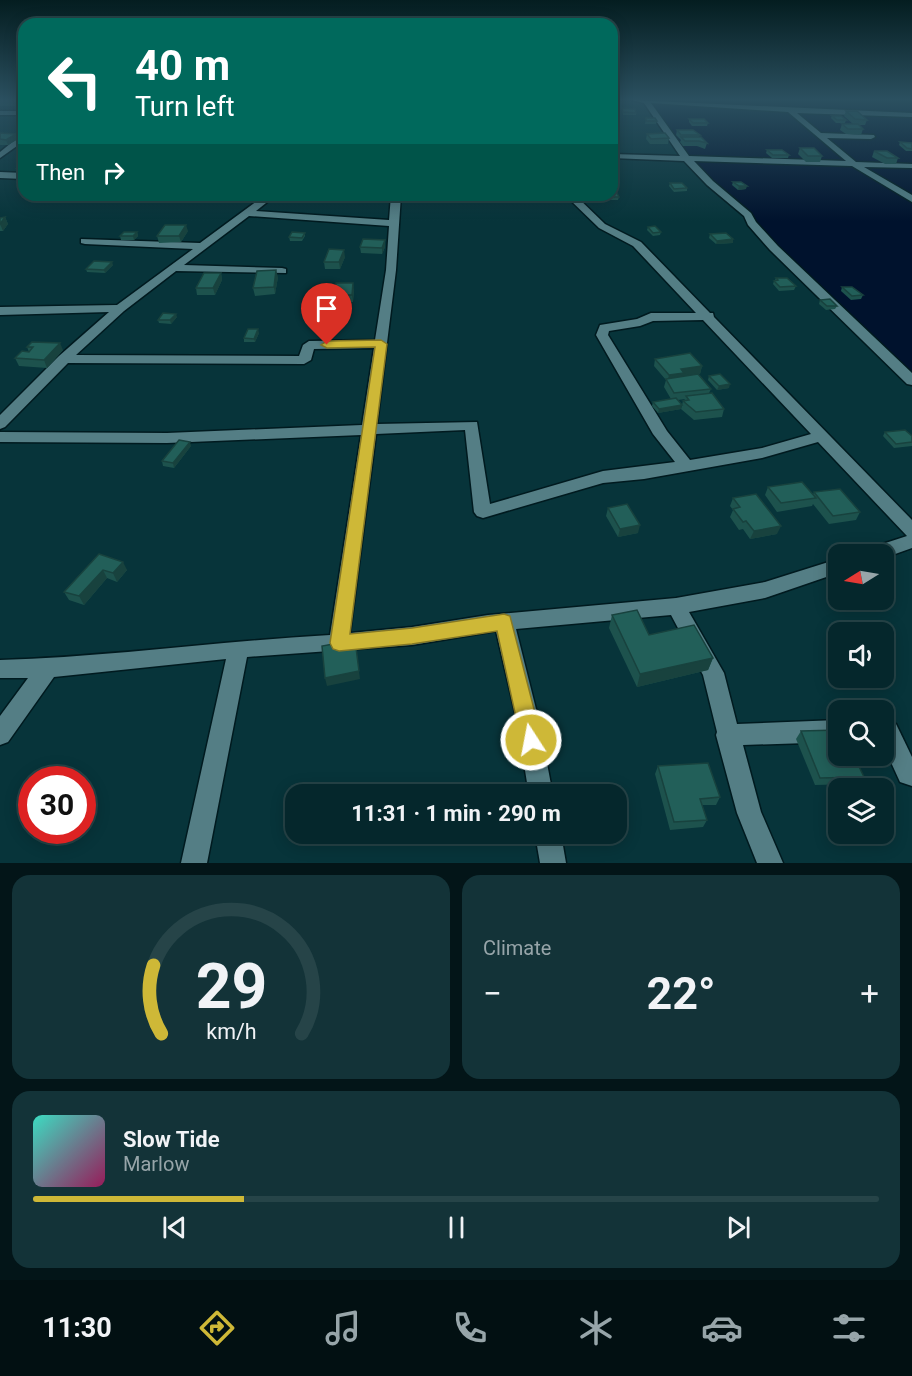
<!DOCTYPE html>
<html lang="en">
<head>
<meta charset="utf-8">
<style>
  body { margin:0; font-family:Roboto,sans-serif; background:#133338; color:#f1f3f6; height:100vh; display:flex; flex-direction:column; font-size:22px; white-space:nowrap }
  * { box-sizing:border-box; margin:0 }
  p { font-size:20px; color:#97a5a9 }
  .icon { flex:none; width:33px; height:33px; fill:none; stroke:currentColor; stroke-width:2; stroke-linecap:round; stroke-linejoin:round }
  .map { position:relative; height:863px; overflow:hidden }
  .side { display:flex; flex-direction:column; gap:12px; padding:12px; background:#031518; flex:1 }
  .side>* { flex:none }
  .guide { position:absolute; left:18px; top:18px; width:600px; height:183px; border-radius:18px; box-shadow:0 3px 15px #0003,0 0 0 2px #264448; background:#00695c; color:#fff; overflow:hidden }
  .needle { width:39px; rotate:259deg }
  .controls { position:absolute; left:828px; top:544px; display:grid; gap:12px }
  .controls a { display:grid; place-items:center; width:66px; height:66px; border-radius:12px; background:#05272c; box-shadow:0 3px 15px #0003,0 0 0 2px #264448; font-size:30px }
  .speed { position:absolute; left:18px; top:766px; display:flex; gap:12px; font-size:30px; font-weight:700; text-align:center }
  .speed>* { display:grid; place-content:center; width:78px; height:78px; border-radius:50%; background:#05272c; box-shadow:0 3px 15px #0003,0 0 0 2px #264448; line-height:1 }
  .speed .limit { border:9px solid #d22; background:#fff; color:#111 }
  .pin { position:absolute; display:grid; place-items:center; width:51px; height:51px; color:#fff; margin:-62px -26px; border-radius:50% 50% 50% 0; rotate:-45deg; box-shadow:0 0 6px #0007 }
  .pin .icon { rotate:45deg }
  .me { position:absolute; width:66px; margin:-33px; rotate:349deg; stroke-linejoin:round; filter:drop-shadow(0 0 4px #0008) }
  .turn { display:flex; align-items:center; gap:21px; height:126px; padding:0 18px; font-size:27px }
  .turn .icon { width:78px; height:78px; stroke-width:2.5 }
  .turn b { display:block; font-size:42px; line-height:51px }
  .then { display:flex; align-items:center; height:57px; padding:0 18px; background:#0003; gap:12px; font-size:22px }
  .big { font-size:45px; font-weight:700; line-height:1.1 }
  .side .tile { flex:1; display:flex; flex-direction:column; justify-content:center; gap:9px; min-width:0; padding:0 21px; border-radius:18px; background:#133338 }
  .side .dial { align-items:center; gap:0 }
  .dial svg { height:156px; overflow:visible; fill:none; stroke:#264448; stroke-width:7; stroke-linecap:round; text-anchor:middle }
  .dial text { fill:#f1f3f6; stroke:none }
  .song { display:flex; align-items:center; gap:18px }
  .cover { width:72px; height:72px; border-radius:9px; background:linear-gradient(135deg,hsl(170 70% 55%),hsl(330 70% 35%)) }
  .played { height:6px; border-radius:3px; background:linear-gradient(90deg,#ceb837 25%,#264448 25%) }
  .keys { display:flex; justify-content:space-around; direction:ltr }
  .heat { display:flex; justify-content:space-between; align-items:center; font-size:33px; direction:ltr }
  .side .tiles { flex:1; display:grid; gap:12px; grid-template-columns:1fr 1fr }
  .tile:last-child { grid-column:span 2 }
  .trip { position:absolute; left:285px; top:784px; width:342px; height:60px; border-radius:18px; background:#05272c; box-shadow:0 3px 15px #0003,0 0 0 2px #264448; font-weight:700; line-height:60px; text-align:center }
  .tab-bar { display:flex; height:96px; justify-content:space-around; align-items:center; background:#021012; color:#97a5a9 }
  .tab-bar .icon { width:42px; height:42px }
  .tab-bar .active { color:#ceb837 }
  .tab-bar b { font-size:27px; color:#f1f3f6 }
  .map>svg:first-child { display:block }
</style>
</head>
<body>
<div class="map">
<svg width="912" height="863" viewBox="0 0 912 863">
  <rect width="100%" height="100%" fill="#07343a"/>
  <polygon fill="#00122d" points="645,100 912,100 912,381 786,257 748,215 686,158"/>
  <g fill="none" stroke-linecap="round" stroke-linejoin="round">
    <defs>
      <g id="minor">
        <polygon points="612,100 622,100 612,102"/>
        <path d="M632 100 912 113V117L797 113 821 133 874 135 875 137 871 139 827 138 856 162 912 164V168L864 167 912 195V202L852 166 694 161 713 181 751 213 756 222 778 246 912 373V385L907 384 770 250 748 225 744 216 707 185 684 161 612 158V154L680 156 644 103ZM651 103 788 112 846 161 689 156Z"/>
        <rect x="0" y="111" width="24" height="4"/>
        <polygon points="21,135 24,135 24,141 0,158 0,152"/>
        <polygon points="0,172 24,173 24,179 0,178"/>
        <path d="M265 195H276L256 211 389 220 391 195H401L396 270 377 424 477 422 490 504 603 471 675 462 653 434 596 335 600 325 637 319 651 313H696L633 246 599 228 565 195H575L605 224 641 242 710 313H713L714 317 912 520V548L884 558V555H861L864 550 907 536 818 442 762 458 644 479 603 483 483 518 477 516 474 512 465 430 376 434 350 633 412 627 488 615 676 598 765 582 838 559V573L765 598 689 612 724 673 737 724 838 720V742L743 745 761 812 783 863H757L737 813 716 735 717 732 703 675 671 615 516 629 539 721 553 795H529L517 721 496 631 412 645 247 657 207 863H181L226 659 54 677 8 742 0 745V716L28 678H0V660C110 657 220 641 330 635L361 435 167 443 0 442V432L167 433 362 425 374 348 314 349 311 360 304 364 68 363 5 427 0 429V415L59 356 109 312 0 315V307L117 305 193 249 85 244 81 243V239L200 243ZM249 216 389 226 386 270 375 340 309 341 303 345 299 356 76 355 124 311 176 271 286 273V269L282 268 184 265ZM703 320 811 434 762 448 690 460 667 431 608 335 609 331 640 326 653 321Z"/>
        <polygon points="884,721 896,724 912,757 912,786 900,782 884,747"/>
        <polygon points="535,834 561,834 566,863 540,863"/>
      </g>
    </defs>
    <use href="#minor" stroke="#001a1f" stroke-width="3"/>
    <use href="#minor" fill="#547e85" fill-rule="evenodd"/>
  </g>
  <g fill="#1d524d">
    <polygon points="0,100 19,100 20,101 14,106 0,106"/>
    <polygon points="622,108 636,113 636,115 623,115"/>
    <polygon points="846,111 867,120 865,125 858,125 863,129 861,135 846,134 840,130 842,124 853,124 844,116"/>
    <polygon points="832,116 846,120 845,123 836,123 831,118"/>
    <polygon points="646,118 657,121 656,124 645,124"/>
    <polygon points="689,119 708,123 707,126 692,126 689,122"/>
    <polygon points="677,130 700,135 699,137 707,143 705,149 697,146 683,146 680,142 681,140 676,135"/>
    <polygon points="0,133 18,139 8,145 0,145"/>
    <polygon points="647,134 669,138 668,144 650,144 646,139"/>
    <polygon points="900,142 912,143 912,151 906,151 899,145"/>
    <polygon points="800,148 822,156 820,162 806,162 798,154"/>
    <polygon points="767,150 789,155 788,158 772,158 766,153"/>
    <polygon points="874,151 898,158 896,164 885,164 872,157"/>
    <polygon points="24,163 24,171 18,171 17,168"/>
    <polygon points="733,182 746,189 738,190 732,185"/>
    <polygon points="670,183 687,188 687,191 674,192 669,186"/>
    <polygon points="403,195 416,195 415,201 403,201"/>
    <polygon points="578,195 587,195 587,196 579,197"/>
    <polygon points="600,195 612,195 619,197 618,200 603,200"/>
    <polygon points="5,217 8,224 3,231 0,231 0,218"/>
    <polygon points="648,227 661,232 660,235 653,236 647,230"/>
    <polygon points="188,231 181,242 159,243 157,236"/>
    <polygon points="137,232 138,236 134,240 121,240 120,236"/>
    <polygon points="305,233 305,236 302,241 290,241 289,237"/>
    <polygon points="710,234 733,239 733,243 716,244 709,238"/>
    <polygon points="385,240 385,247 382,254 361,253 360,247"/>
    <polygon points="345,257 340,269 325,269 324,262"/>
    <polygon points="113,265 105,273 87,272 86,269"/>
    <polygon points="221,273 222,280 215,295 197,295 196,288"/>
    <polygon points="278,277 275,294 255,296 253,288"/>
    <polygon points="776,278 796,286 794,290 779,291 773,284 774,281 775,280"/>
    <polygon points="842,287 863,295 861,299 851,300 841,291"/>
    <polygon points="354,290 353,302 335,303 334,295"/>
    <polygon points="820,300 837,306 835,309 826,310 819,304"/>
    <polygon points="177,317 171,324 159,323 158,320"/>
    <polygon points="259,333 255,342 244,342 244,338"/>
    <polygon points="27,347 63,350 47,368 19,366 15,358 29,352"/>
    <polygon points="655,359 702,366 700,374 683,376 711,389 709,393 724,409 722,417 694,420 681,409 683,401 685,399 678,400 681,409 658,413 652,406 653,402 671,399 664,387 666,380 654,366"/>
    <polygon points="709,376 729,388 717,390 708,380"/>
    <polygon points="885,432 912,436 912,446 894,448 883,436"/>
    <polygon points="191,446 174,468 163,466 162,461"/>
    <polygon points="768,487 813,495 814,492 860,512 856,520 829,524 813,504 812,506 777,512 765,495"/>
    <polygon points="733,498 777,534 750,539 743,529 739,530 730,517 733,510 730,506"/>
    <polygon points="608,508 638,533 618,537 606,516"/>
    <polygon points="99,554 127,570 117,582 107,578 84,605 69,600 64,592"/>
    <polygon points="612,615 649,635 713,658 708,670 637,687 609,628"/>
    <polygon points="801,731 864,777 857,784 815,785 796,739"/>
    <polygon points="658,766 720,797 716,805 702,805 707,820 703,827 670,830 655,774"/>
  </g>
  <g fill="#18423e">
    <polygon points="12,100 19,100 20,101 14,106"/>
    <polygon points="16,134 18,139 8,145 6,140"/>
    <polygon points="739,186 747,186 746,189 738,190"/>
    <polygon points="5,217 8,224 3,231 0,224"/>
    <polygon points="186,225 188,231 181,242 179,236"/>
    <polygon points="137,232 138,236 134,240 133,236"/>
    <polygon points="733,239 733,243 716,244 717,241"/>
    <polygon points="385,240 385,247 382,254 382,248"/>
    <polygon points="344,250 345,257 340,269 339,262"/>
    <polygon points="112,262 113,265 105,273 104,270"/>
    <polygon points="276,270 278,277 275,294 274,287"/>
    <polygon points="221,273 222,280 215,295 213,288"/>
    <polygon points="353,283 354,290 353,302 352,295"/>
    <polygon points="176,314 177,317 171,324 170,320"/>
    <polygon points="258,329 259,333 255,342 254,339"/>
    <polygon points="60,343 63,350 47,368 44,360"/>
    <polygon points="702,366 700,374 683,376 682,380 667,383 669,375 681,369"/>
    <polygon points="730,384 729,388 717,390 719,386"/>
    <polygon points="682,405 681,409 658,413 659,409"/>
    <polygon points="190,442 191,446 174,468 173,463"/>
    <polygon points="640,525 638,533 618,537 620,529"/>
    <polygon points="781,526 777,534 750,539 754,531"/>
    <polygon points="123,562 127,570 117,582 113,573"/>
    <polygon points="103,570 107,578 84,605 79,596"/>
    <polygon points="356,648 360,679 327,686 325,678"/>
    <polygon points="713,658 708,670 637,687 640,674"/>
  </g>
  <g fill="#225f59" stroke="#18423e" stroke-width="1.5">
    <polygon points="622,108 635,109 636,113 623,112"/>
    <polygon points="846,111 857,111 867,120 855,119"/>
    <polygon points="832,116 841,116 846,120 837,120"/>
    <polygon points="646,118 655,118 657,121 646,121"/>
    <polygon points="689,119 704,119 708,123 693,123"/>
    <polygon points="842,124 858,124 863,129 848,129"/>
    <polygon points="677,130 693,130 700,135 681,135"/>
    <polygon points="0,133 16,134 6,140 0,139"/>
    <polygon points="665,133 669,138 651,139 647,134"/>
    <polygon points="681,137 701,137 707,143 699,141 685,141"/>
    <polygon points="900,142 912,143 912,149 907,148"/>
    <polygon points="800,148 814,148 822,156 808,156"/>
    <polygon points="767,150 782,150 789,155 773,155"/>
    <polygon points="874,151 887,151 898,158 887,158"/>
    <polygon points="24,163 24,168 17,168"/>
    <polygon points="733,182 741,182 747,186 739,186"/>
    <polygon points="670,183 682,183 687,188 674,189"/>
    <polygon points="612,191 616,191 619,197 603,197 602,195 612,195"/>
    <rect x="403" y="195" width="12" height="3"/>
    <polygon points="5,217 0,224 0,218"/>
    <polygon points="165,225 186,225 179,236 157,236"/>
    <polygon points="655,226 661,232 653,233 648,227"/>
    <polygon points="124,232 137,232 133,236 120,236"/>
    <polygon points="292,232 305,233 302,238 289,237"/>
    <polygon points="726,233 733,239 717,241 710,234"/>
    <polygon points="363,239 385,240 382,248 360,247"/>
    <polygon points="329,249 344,250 339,262 324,262"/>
    <polygon points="94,261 112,262 104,270 86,269"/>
    <polygon points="276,270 274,287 253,288 257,271"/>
    <polygon points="204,273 221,273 213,288 196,288"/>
    <polygon points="776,278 787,278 796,286 780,287 774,281 778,280"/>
    <polygon points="336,283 353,283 352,295 334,295"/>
    <polygon points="842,287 852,287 863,295 852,296"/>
    <polygon points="830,299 837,306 827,306 820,300"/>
    <polygon points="163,313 176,314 170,320 158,320"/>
    <polygon points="248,329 258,329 254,339 244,338"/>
    <polygon points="32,342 60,343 44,360 15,358 22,351 29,352 33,347 27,347"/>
    <polygon points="690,353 702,366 681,369 684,373 669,375 655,359"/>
    <polygon points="698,374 711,389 674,393 666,379"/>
    <polygon points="720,374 730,384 719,386 709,376"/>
    <polygon points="712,393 724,409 696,412 683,401 689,400 686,396"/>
    <polygon points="676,398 682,405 659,409 653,402"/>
    <polygon points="905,430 912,436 912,442 896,444 885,432"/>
    <polygon points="179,440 190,442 173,463 162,461"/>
    <polygon points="802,482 816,498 781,503 768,487"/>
    <polygon points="840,489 860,512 833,516 814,492"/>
    <polygon points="756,494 781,526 754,531 746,521 743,522 733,509 740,507 733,498"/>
    <polygon points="627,504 640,525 620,529 608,508"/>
    <polygon points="99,554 123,562 113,573 103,570 79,596 64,592"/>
    <polygon points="637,610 649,635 694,625 713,658 640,674 612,615"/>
    <polygon points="355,640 359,671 325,678 322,646"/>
    <polygon points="838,730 838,756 854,756 864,777 820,778 801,731"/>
    <polygon points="708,763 720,797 700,799 707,820 674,822 658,766"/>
  </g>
  <linearGradient id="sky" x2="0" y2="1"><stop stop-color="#041d20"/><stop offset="0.45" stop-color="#2b5060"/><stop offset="1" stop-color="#2b5060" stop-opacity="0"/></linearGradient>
  <rect width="912" height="221" fill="url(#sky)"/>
  <polygon fill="#ceb837" stroke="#867824" stroke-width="1.5" points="381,340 387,344 350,634 412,628 504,614 510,616 542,740 539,747 531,750 524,747 521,740 497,631 412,644 339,651 333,649 330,643 375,347 327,348 321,345 327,341"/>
</svg>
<div class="controls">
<a><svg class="needle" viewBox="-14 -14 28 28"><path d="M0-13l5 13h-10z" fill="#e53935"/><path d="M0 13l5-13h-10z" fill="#97a5a9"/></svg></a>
<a><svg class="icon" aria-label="sound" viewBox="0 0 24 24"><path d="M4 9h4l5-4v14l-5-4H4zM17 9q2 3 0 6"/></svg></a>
<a><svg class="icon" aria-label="search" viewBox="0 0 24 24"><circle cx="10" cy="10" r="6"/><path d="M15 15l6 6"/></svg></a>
<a><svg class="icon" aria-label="layers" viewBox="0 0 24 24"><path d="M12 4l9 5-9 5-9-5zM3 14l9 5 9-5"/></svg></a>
</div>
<div class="speed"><div class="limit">30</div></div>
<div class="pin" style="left:327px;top:345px;background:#d93025"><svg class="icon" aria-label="arrive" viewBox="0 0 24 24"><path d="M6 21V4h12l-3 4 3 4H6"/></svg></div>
<svg class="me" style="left:531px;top:740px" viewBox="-20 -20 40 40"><circle r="17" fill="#ceb837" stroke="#fff" stroke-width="3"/><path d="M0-11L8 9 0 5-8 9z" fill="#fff"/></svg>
<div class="trip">11:31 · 1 min · 290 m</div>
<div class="guide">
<div class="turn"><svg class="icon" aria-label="left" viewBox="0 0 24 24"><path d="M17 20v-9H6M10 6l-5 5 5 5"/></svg><div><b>40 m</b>Turn left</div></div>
<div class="then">Then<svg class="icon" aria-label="right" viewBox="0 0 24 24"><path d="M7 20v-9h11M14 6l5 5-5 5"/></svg></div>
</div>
</div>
<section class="side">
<div class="tiles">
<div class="tile dial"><svg viewBox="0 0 100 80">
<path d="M14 69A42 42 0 1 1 86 69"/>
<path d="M14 69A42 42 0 0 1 10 34" stroke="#ceb837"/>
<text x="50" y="56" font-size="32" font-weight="700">29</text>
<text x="50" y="72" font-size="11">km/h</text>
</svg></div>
<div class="tile"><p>Climate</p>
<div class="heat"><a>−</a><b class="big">22°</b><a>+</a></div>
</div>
<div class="tile">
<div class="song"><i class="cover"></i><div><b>Slow Tide</b><p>Marlow</p></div></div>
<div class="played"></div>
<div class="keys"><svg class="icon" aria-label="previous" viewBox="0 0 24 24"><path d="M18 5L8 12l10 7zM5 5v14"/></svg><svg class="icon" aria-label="pause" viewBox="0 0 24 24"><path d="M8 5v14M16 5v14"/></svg><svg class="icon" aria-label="next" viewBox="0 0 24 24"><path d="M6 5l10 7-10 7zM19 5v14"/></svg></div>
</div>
</div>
</section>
<nav class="tab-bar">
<b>11:30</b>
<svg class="icon active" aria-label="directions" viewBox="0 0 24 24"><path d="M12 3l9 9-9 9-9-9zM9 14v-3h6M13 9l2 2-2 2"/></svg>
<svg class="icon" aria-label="music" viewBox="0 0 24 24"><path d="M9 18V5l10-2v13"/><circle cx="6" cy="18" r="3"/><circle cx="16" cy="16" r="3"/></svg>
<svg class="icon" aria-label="phone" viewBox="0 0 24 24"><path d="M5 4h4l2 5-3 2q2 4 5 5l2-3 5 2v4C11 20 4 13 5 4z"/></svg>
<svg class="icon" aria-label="climate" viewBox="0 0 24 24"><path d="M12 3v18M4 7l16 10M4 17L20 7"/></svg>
<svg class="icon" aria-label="car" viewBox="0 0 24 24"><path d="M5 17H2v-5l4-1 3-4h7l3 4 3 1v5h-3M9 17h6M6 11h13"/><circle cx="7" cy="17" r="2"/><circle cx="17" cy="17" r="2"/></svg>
<svg class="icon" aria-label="filters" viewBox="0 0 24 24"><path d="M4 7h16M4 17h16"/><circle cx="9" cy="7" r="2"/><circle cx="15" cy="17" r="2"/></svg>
</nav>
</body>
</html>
